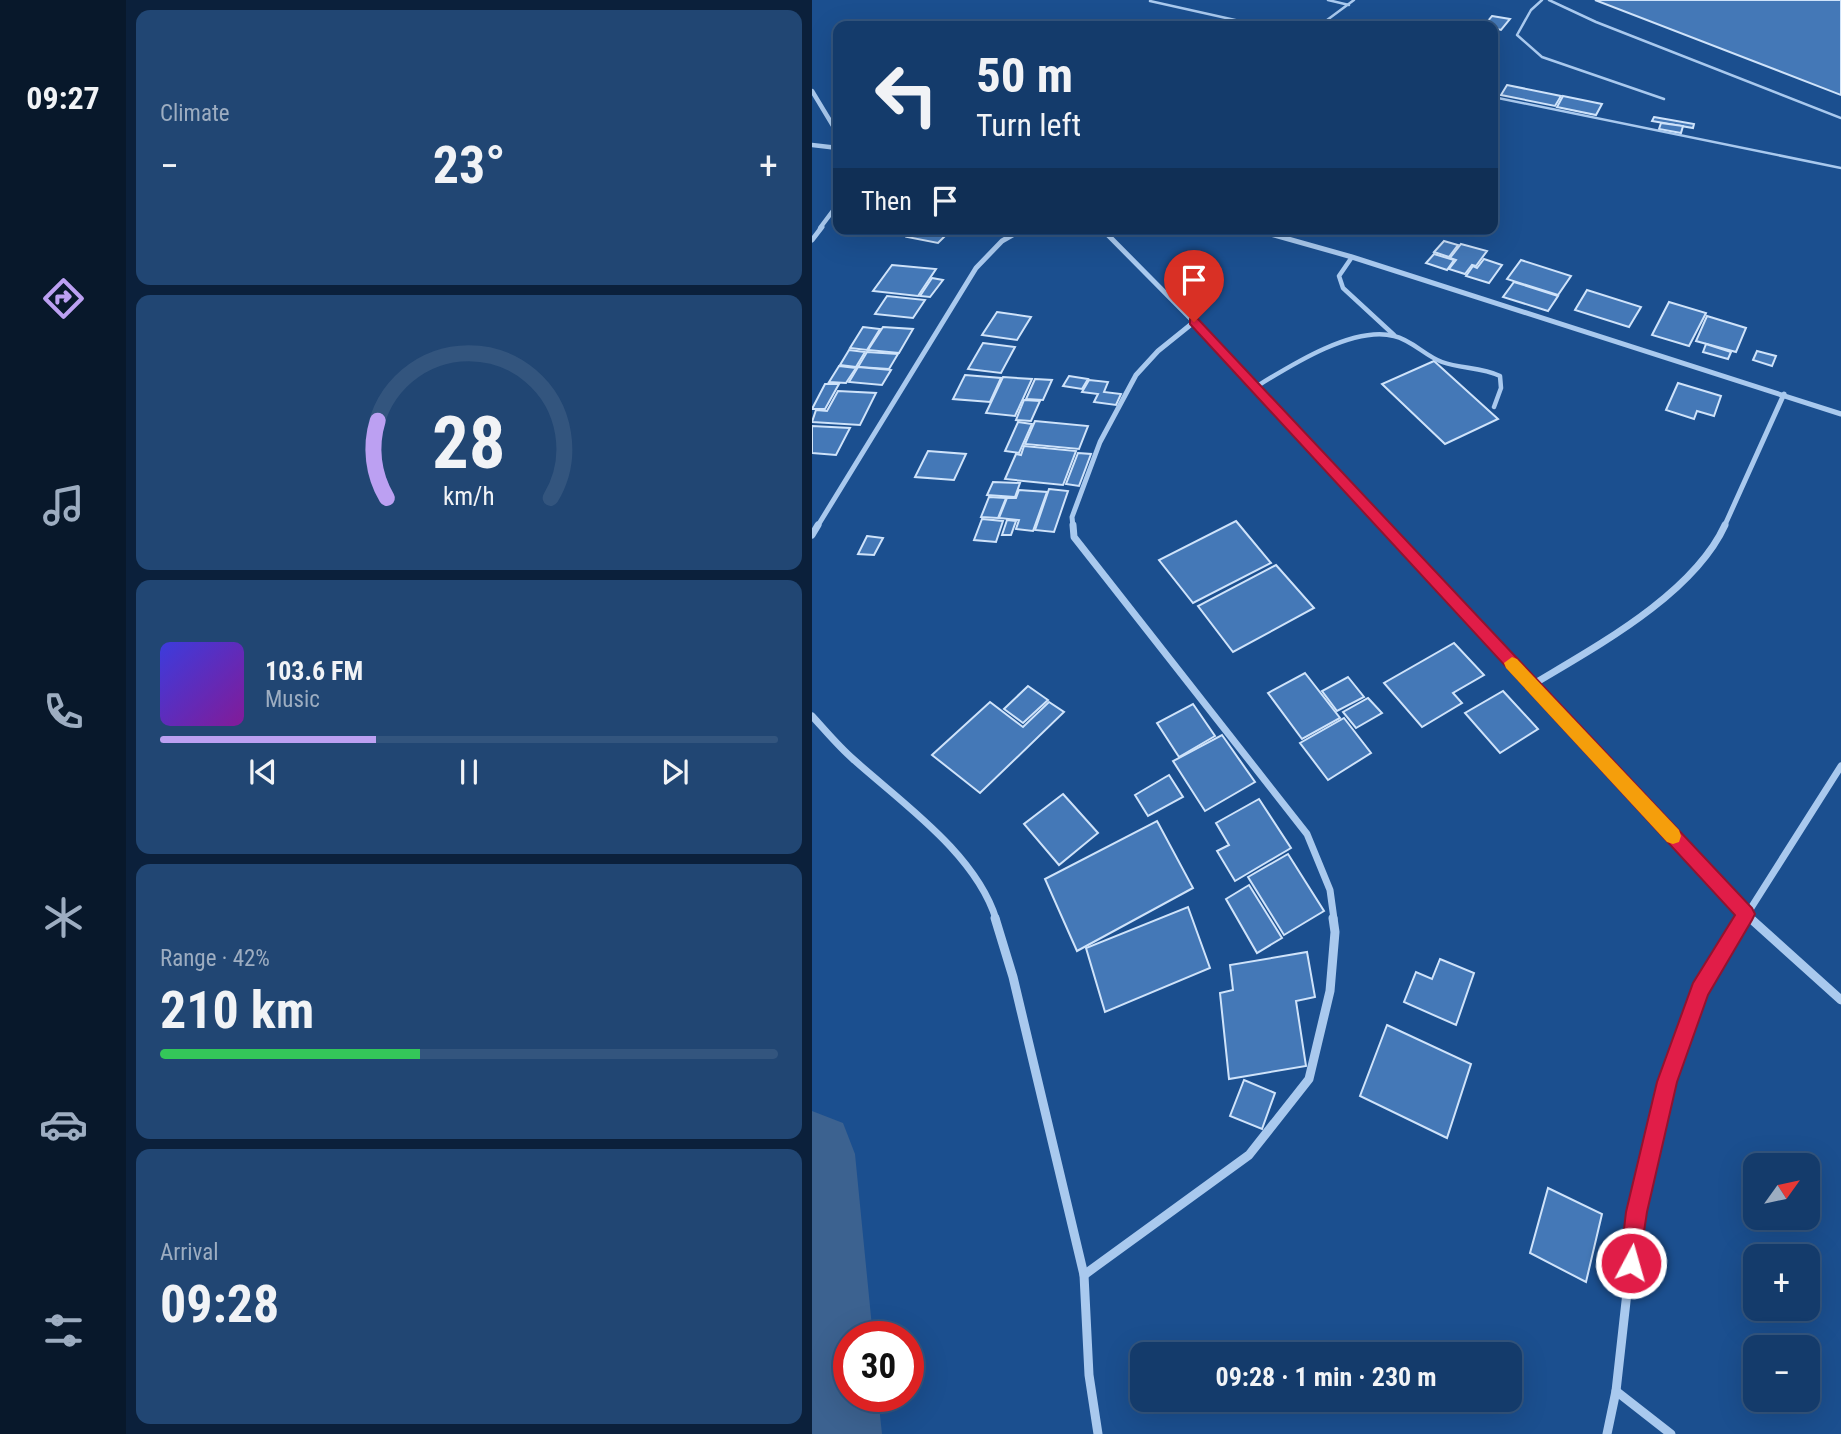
<!DOCTYPE html>
<html lang="en">
<head>
<meta charset="utf-8">
<style>
  body { margin:0; font-family:"Roboto Condensed",sans-serif; background:#214673; color:#f1f3f6; height:100vh; display:flex; flex-direction:column; font-size:26px; white-space:nowrap }
  * { box-sizing:border-box; margin:0 }
  p { font-size:23px; color:#9dadc1 }
  .icon { flex:none; width:38px; height:38px; fill:none; stroke:currentColor; stroke-width:2; stroke-linecap:round; stroke-linejoin:round }
  .map { position:relative; flex:1; overflow:hidden }
  .sheet { display:flex; flex-direction:column; gap:10px; padding:10px; background:#0b203b; width:686px }
  .sheet>* { flex:none }
  .guide { position:absolute; left:21px; top:21px; width:665px; height:214px; border-radius:14px; box-shadow:0 7px 28px #0002,0 0 0 2px #33557e; background:#143b6b; color:#f1f3f6; overflow:hidden }
  .needle { width:46px; rotate:57deg }
  .fabs { position:absolute; left:931px; top:1153px; display:grid; gap:14px }
  .fabs a { display:grid; place-items:center; width:77px; height:77px; border-radius:14px; background:#143b6b; box-shadow:0 7px 28px #0002,0 0 0 2px #33557e; font-size:35px }
  .speed { position:absolute; left:21px; top:1321px; display:flex; gap:14px; font-size:35px; font-weight:700; text-align:center }
  .speed>* { display:grid; place-content:center; width:91px; height:91px; border-radius:50%; background:#143b6b; box-shadow:0 7px 28px #0002,0 0 0 2px #33557e; line-height:1 }
  .speed .limit { border:10px solid #d22; background:#fff; color:#111 }
  .pin { position:absolute; display:grid; place-items:center; width:60px; height:60px; color:#fff; margin:-72px -30px; border-radius:50% 50% 50% 0; rotate:-45deg; box-shadow:0 0 7px #0007 }
  .pin .icon { rotate:45deg }
  .me { position:absolute; width:77px; margin:-38px; rotate:6deg; stroke-linejoin:round; filter:drop-shadow(0 0 5px #0008) }
  .turn { display:flex; align-items:center; gap:24px; height:147px; padding:0 28px; font-size:32px }
  .turn .icon { width:91px; height:91px; stroke-width:2.5 }
  .turn b { display:block; font-size:49px; line-height:60px }
  .then { display:flex; align-items:center; height:66px; padding:0 28px; background:#0003; gap:14px; font-size:26px }
  .big { font-size:52px; font-weight:700; line-height:1.1 }
  .sheet .tile { flex:1; display:flex; flex-direction:column; justify-content:center; gap:10px; min-width:0; padding:0 24px; border-radius:14px; background:#214673 }
  .sheet .dial { align-items:center; gap:0 }
  .dial svg { height:182px; overflow:visible; fill:none; stroke:#33557e; stroke-width:7; stroke-linecap:round; text-anchor:middle }
  .dial text { fill:#f1f3f6; stroke:none }
  .song { display:flex; align-items:center; gap:21px }
  .cover { width:84px; height:84px; border-radius:10px; background:linear-gradient(135deg,hsl(240 70% 55%),hsl(290 70% 35%)) }
  .played { height:7px; border-radius:4px; background:linear-gradient(90deg,#bca0f2 35%,#33557e 35%) }
  .keys { display:flex; justify-content:space-around; direction:ltr }
  .heat { display:flex; justify-content:space-between; align-items:center; font-size:38px; direction:ltr }
  .charge { height:10px; border-radius:5px; background:linear-gradient(90deg,#34c759 42%,#33557e 0) }
  .trip { position:absolute; left:318px; top:1342px; width:392px; height:70px; border-radius:14px; background:#143b6b; box-shadow:0 7px 28px #0002,0 0 0 2px #33557e; font-weight:700; line-height:70px; text-align:center }
  main { display:flex; flex:1; min-height:0 }
  .dock { display:flex; flex-direction:column; width:126px; justify-content:space-around; align-items:center; background:#08182b; color:#9dadc1 }
  .dock .icon { width:49px; height:49px }
  .dock .on { color:#bca0f2 }
  .dock b { font-size:32px; color:#f1f3f6 }
  .map>svg:first-child { display:block }
</style>
</head>
<body>
<main>
<nav class="dock">
<b>09:27</b>
<svg class="icon on" aria-label="directions" viewBox="0 0 24 24"><path d="M12 3l9 9-9 9-9-9zM9 14v-3h6M13 9l2 2-2 2"/></svg>
<svg class="icon" aria-label="music" viewBox="0 0 24 24"><path d="M9 18V5l10-2v13"/><circle cx="6" cy="18" r="3"/><circle cx="16" cy="16" r="3"/></svg>
<svg class="icon" aria-label="phone" viewBox="0 0 24 24"><path d="M5 4h4l2 5-3 2q2 4 5 5l2-3 5 2v4C11 20 4 13 5 4z"/></svg>
<svg class="icon" aria-label="climate" viewBox="0 0 24 24"><path d="M12 3v18M4 7l16 10M4 17L20 7"/></svg>
<svg class="icon" aria-label="car" viewBox="0 0 24 24"><path d="M5 17H2v-5l4-1 3-4h7l3 4 3 1v5h-3M9 17h6M6 11h13"/><circle cx="7" cy="17" r="2"/><circle cx="17" cy="17" r="2"/></svg>
<svg class="icon" aria-label="filters" viewBox="0 0 24 24"><path d="M4 7h16M4 17h16"/><circle cx="9" cy="7" r="2"/><circle cx="15" cy="17" r="2"/></svg>
</nav>
<section class="sheet">
<div class="tile"><p>Climate</p>
<div class="heat"><a>−</a><b class="big">23°</b><a>+</a></div>
</div>
<div class="tile dial"><svg viewBox="0 0 100 80">
<path d="M14 69A42 42 0 1 1 86 69"/>
<path d="M14 69A42 42 0 0 1 10 35" stroke="#bca0f2"/>
<text x="50" y="56" font-size="32" font-weight="700">28</text>
<text x="50" y="72" font-size="11">km/h</text>
</svg></div>
<div class="tile">
<div class="song"><i class="cover"></i><div><b>103.6 FM</b><p>Music</p></div></div>
<div class="played"></div>
<div class="keys"><svg class="icon" aria-label="previous" viewBox="0 0 24 24"><path d="M18 5L8 12l10 7zM5 5v14"/></svg><svg class="icon" aria-label="pause" viewBox="0 0 24 24"><path d="M8 5v14M16 5v14"/></svg><svg class="icon" aria-label="next" viewBox="0 0 24 24"><path d="M6 5l10 7-10 7zM19 5v14"/></svg></div>
</div>
<div class="tile"><p>Range · 42%</p><b class="big">210 km</b><div class="charge"></div></div>
<div class="tile"><p>Arrival</p><b class="big">09:28</b></div>
</section>
<div class="map">
<svg width="1029" height="1434" viewBox="0 0 1029 1434">
  <rect width="100%" height="100%" fill="#1b4f8f"/>
  <g fill="none" stroke-linecap="round" stroke-linejoin="round">
    <polygon fill="#3c6290" fill-rule="evenodd" points="0,1111 31,1123 43,1154 61,1337 37,1337 37,1396 66,1396 70,1434 0,1434"/>
  </g>
  <g fill="#4478b7" stroke="#cfe3fa" stroke-width="2">
    <polygon points="783,0 1029,0 1029,95"/>
    <polygon points="680,16 698,19 689,30 672,26"/>
    <polygon points="695,85 749,96 743,106 689,95"/>
    <polygon points="751,96 790,104 784,115 745,107"/>
    <polygon points="842,117 882,124 881,128 840,121"/>
    <polygon points="849,123 871,126 869,133 847,129"/>
    <polygon points="103,229 158,229 151,236 136,233 126,243 95,237"/>
    <polygon points="632,241 646,245 637,257 622,252"/>
    <polygon points="649,244 675,251 664,266 660,265 653,274 637,269 644,260 638,258"/>
    <polygon points="622,254 642,260 635,270 614,263"/>
    <polygon points="672,259 690,265 677,283 654,276 661,266 665,268"/>
    <polygon points="709,260 759,276 746,295 695,279"/>
    <polygon points="80,265 124,269 106,296 61,291"/>
    <polygon points="120,278 131,280 118,297 108,296"/>
    <polygon points="702,282 746,296 736,311 691,297"/>
    <polygon points="775,290 829,307 817,327 763,310"/>
    <polygon points="75,296 113,300 101,318 63,314"/>
    <polygon points="857,302 894,313 877,346 840,335"/>
    <polygon points="185,312 219,317 205,340 170,335"/>
    <polygon points="895,316 934,328 924,352 884,341"/>
    <polygon points="51,327 68,329 55,350 38,348"/>
    <polygon points="71,327 101,329 87,353 56,350"/>
    <polygon points="171,343 203,347 189,373 156,369"/>
    <polygon points="894,344 919,352 916,359 891,352"/>
    <polygon points="37,350 53,352 44,367 28,365"/>
    <polygon points="945,351 964,356 960,366 941,360"/>
    <polygon points="55,352 86,354 77,369 46,367"/>
    <polygon points="622,361 686,419 633,444 570,384"/>
    <polygon points="27,366 44,368 34,383 17,382"/>
    <polygon points="46,367 79,370 70,385 37,382"/>
    <polygon points="153,375 189,378 178,402 141,399"/>
    <polygon points="257,376 276,379 270,389 251,386"/>
    <polygon points="191,377 220,379 203,416 174,413"/>
    <polygon points="223,379 240,380 231,400 214,399"/>
    <polygon points="277,380 296,382 292,392 309,394 304,405 282,402 286,394 270,392"/>
    <polygon points="866,383 909,396 902,416 885,411 882,419 854,410"/>
    <polygon points="13,384 27,384 13,409 0,409"/>
    <polygon points="26,391 64,393 48,425 0,422 4,410 15,411"/>
    <polygon points="212,400 228,401 219,421 204,420"/>
    <polygon points="223,421 276,426 267,449 213,444"/>
    <polygon points="206,422 220,424 207,453 193,451"/>
    <polygon points="0,426 38,428 24,455 0,453"/>
    <polygon points="212,446 264,451 251,485 193,479 204,454 209,455"/>
    <polygon points="116,451 154,454 142,480 103,477"/>
    <polygon points="266,453 279,454 267,486 254,484"/>
    <polygon points="181,482 208,483 203,497 175,495"/>
    <polygon points="237,489 256,491 242,532 223,530"/>
    <polygon points="207,490 235,492 221,531 204,529 207,520 187,518 195,498 204,498"/>
    <polygon points="177,497 194,498 186,518 169,517"/>
    <polygon points="170,519 191,521 184,542 162,540"/>
    <polygon points="195,520 204,521 199,535 190,535"/>
    <polygon points="424,521 459,563 381,603 347,560"/>
    <polygon points="55,536 71,538 62,555 46,554"/>
    <polygon points="464,565 502,608 421,652 386,606"/>
    <polygon points="642,643 672,675 641,693 650,703 610,727 572,683"/>
    <polygon points="493,673 528,718 490,739 456,693"/>
    <polygon points="536,677 552,697 525,711 510,691"/>
    <polygon points="216,686 236,700 211,723 192,709"/>
    <polygon points="691,691 726,729 688,753 653,713"/>
    <polygon points="556,698 570,713 544,728 531,712"/>
    <polygon points="178,702 211,727 237,702 252,712 168,793 120,755"/>
    <polygon points="381,704 403,736 367,757 345,723"/>
    <polygon points="532,718 559,753 516,780 488,743"/>
    <polygon points="410,735 443,782 393,811 361,761"/>
    <polygon points="357,775 371,797 336,816 323,795"/>
    <polygon points="251,794 286,833 247,865 212,824"/>
    <polygon points="447,799 479,848 423,881 405,851 417,845 404,823"/>
    <polygon points="345,821 381,888 265,951 233,879"/>
    <polygon points="476,854 512,911 472,935 436,877"/>
    <polygon points="437,885 470,938 445,953 414,899"/>
    <polygon points="376,907 398,968 293,1012 274,948"/>
    <polygon points="495,952 503,997 484,1001 494,1066 417,1079 408,993 421,990 418,965"/>
    <polygon points="628,959 662,973 644,1025 592,1002 604,972 620,979"/>
    <polygon points="575,1025 659,1064 635,1138 548,1096"/>
    <polygon points="432,1080 463,1093 450,1129 418,1116"/>
    <polygon points="736,1188 790,1214 774,1282 718,1253"/>
  </g>
  <g fill="none" stroke-linecap="round" stroke-linejoin="round">
    <g stroke="#a9c9ee" stroke-width="2.5">
      <polyline points="516,0 537,5"/>
      <polyline points="730,0 719,10 705,35 730,57 852,99"/>
      <polyline points="737,0 784,22 1029,118"/>
      <polyline points="338,1 450,26"/>
      <polyline points="507,26 542,0"/>
      <polyline points="681,97 1029,168"/>
    </g>
    <g stroke="#a9c9ee" stroke-width="4.5">
      <polyline points="540,257 527,276 531,288 582,335"/>
      <path d="M442 388C476 367 541 325 582 336 600 340 613 356 630 362 649 369 669 367 688 376L689 388 682 407"/>
    </g>
    <g stroke="#a9c9ee" stroke-width="4.5">
      <polyline points="0,91 26,134"/>
      <polyline points="0,145 26,148"/>
      <polyline points="8,228 26,204"/>
    </g>
    <g stroke="#a9c9ee" stroke-width="5">
      <polyline points="290,229 382,322 573,527"/>
      <polyline points="441,229 540,257 1029,414"/>
      <polyline points="0,240 10,227"/>
      <polyline points="5,527 164,268 190,241 211,229"/>
      <polyline points="261,527 260,517 288,442 324,375 346,351 382,322"/>
      <polyline points="912,527 972,394"/>
    </g>
    <g stroke="#a9c9ee" stroke-width="7">
      <polyline points="261,525 262,537 495,834 518,890 522,919"/>
      <polyline points="572,525 940,919"/>
      <polyline points="0,535 6,525"/>
      <path d="M720 685C783 647 881 595 913 525"/>
      <path d="M0 716C13 730 26 746 41 759 90 803 164 854 184 919"/>
      <polyline points="932,919 1029,766"/>
    </g>
    <g stroke="#a9c9ee" stroke-width="9">
      <polyline points="183,918 201,977 272,1275 277,1375 286,1434"/>
      <polyline points="938,918 1029,1000"/>
      <polyline points="272,1275 437,1155 497,1079 518,991 523,932 521,918"/>
      <polyline points="804,1391 859,1434"/>
      <polyline points="795,1434 804,1391 824,1212 855,1082 888,990 933,918"/>
    </g>
  </g>
  <polygon fill="#e11d48" stroke="#92132f" stroke-width="2" points="382,318 386,319 940,908 943,914 940,920 896,995 865,1082 835,1212 826,1271 819,1274 811,1271 808,1263 814,1212 845,1082 881,983 923,915 378,324 378,319"/>
  <polygon fill="#f59e0b" points="700,657 705,659 867,830 869,836 867,842 861,844 855,842 694,668 692,663"/>
</svg>
<div class="fabs">
<a><svg class="needle" viewBox="-14 -14 28 28"><path d="M0-13l5 13h-10z" fill="#e53935"/><path d="M0 13l5-13h-10z" fill="#9dadc1"/></svg></a>
<a>+</a>
<a>−</a>
</div>
<div class="speed"><div class="limit">30</div></div>
<div class="pin" style="left:382px;top:322px;background:#d93025"><svg class="icon" aria-label="arrive" viewBox="0 0 24 24"><path d="M6 21V4h12l-3 4 3 4H6"/></svg></div>
<svg class="me" style="left:819px;top:1263px" viewBox="-20 -20 40 40"><circle r="17" fill="#e11d48" stroke="#fff" stroke-width="3"/><path d="M0-11L8 9 0 5-8 9z" fill="#fff"/></svg>
<div class="trip">09:28 · 1 min · 230 m</div>
<div class="guide">
<div class="turn"><svg class="icon" aria-label="left" viewBox="0 0 24 24"><path d="M17 20v-9H6M10 6l-5 5 5 5"/></svg><div><b>50 m</b>Turn left</div></div>
<div class="then">Then<svg class="icon" aria-label="arrive" viewBox="0 0 24 24"><path d="M6 21V4h12l-3 4 3 4H6"/></svg></div>
</div>
</div>
</main>
</body>
</html>
